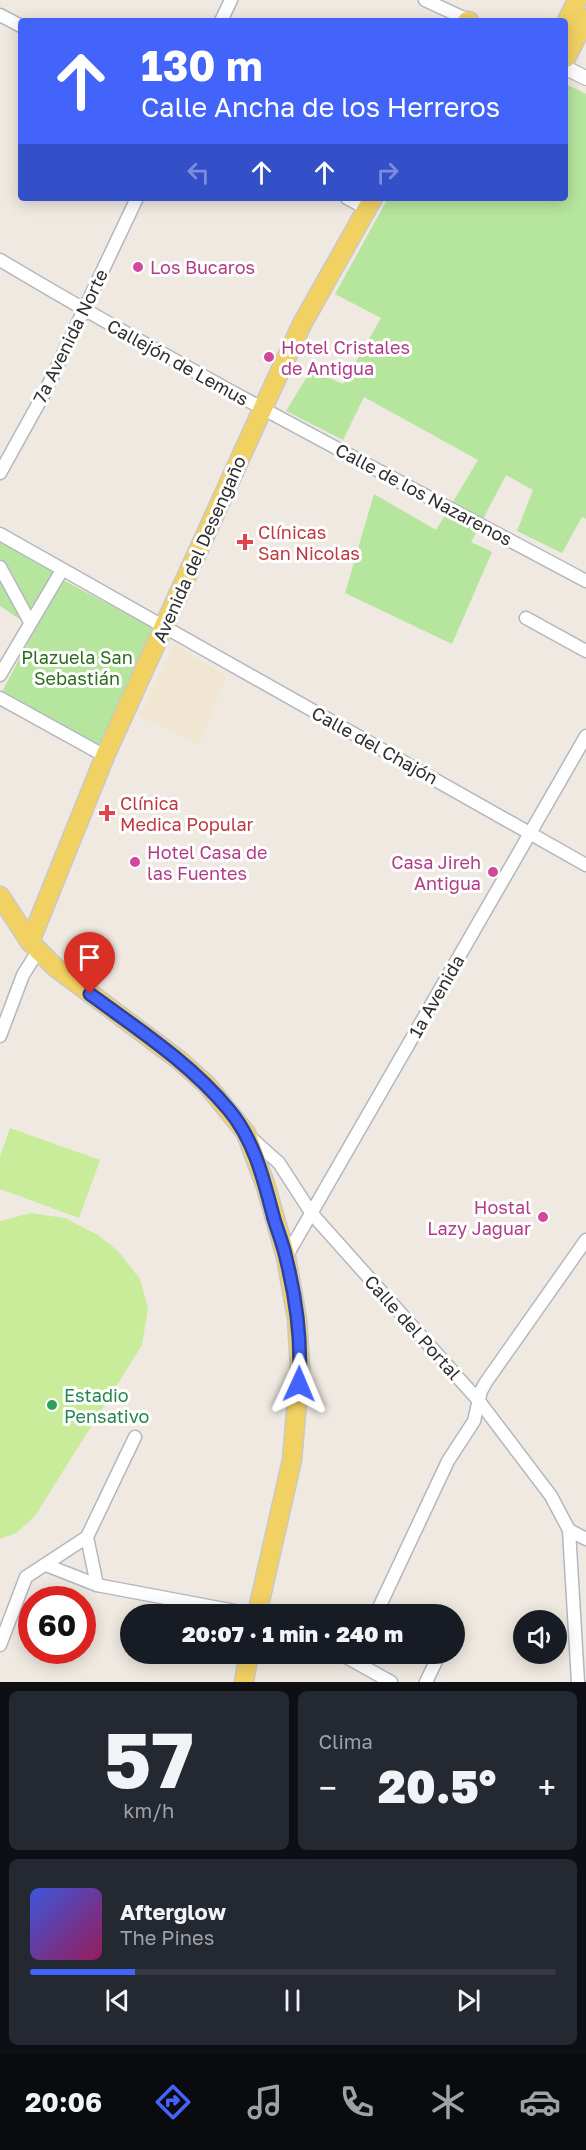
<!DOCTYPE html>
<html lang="es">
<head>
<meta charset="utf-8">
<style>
  body { margin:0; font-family:"Golos Text",sans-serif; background:#242831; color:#f1f3f6; height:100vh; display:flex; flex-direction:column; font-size:22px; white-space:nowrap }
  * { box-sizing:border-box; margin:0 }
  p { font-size:20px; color:#9ea1a6 }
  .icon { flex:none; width:33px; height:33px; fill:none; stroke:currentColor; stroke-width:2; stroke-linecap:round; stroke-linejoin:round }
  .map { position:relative; height:1682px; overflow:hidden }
  .side { display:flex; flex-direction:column; gap:9px; padding:9px; background:#0d0f14; flex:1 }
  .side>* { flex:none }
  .top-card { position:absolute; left:18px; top:18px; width:550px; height:183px; border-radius:6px; box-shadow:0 3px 15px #0003; background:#4264fb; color:#fff; overflow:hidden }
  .controls { position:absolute; left:513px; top:1610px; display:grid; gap:12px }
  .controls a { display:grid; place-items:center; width:54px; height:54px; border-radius:50%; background:#171b24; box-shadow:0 3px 15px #0003; font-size:30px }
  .speed { position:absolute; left:18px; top:1586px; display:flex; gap:12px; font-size:30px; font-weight:700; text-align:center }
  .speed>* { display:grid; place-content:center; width:78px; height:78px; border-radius:50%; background:#171b24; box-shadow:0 3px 15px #0003; line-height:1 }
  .speed .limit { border:9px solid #d22; background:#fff; color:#111 }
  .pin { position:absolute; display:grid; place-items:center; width:51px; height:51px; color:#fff; margin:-62px -26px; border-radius:50% 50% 50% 0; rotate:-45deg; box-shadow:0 0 6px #0007 }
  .pin .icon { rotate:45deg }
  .me { position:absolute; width:66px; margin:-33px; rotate:1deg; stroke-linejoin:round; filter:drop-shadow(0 0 4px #0008) }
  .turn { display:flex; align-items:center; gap:21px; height:126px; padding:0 24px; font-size:27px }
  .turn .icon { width:78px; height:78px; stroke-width:2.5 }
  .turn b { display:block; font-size:42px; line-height:51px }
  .lanes { display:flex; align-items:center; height:57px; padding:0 24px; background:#0003; justify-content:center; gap:30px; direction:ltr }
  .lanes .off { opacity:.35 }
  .big { font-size:45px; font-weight:800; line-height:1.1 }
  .side .tile { flex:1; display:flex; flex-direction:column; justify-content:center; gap:9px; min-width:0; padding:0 21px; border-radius:9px; background:#242831 }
  .side .dial { align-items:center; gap:0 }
  .dial b { font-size:78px; line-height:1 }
  .song { display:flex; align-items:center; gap:18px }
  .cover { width:72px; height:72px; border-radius:9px; background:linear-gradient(135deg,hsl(230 70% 55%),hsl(330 70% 35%)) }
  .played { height:6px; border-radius:3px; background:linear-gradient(90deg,#4264fb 20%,#363941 20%) }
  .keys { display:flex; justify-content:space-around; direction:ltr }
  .heat { display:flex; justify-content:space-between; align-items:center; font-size:33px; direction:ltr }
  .side .tiles { flex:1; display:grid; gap:9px; grid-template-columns:1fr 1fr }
  .tile:last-child { grid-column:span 2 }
  .trip { position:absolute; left:120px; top:1604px; width:345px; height:60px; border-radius:30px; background:#171b24; box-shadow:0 3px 15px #0003; font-weight:800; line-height:60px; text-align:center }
  .menu { display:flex; height:96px; justify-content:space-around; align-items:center; background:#090b0e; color:#9ea1a6 }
  .menu .icon { width:42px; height:42px }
  .menu .active { color:#4264fb }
  .menu b { font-size:27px; color:#f1f3f6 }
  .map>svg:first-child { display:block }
</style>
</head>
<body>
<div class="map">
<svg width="586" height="1682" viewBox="0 0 586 1682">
  <rect width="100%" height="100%" fill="#efe9e1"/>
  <polygon fill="#f0e6d1" points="174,645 226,676 199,744 139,716"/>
  <g fill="#b6e59e">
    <polygon points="566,84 586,94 586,519 582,517 562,553 517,531 533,490 506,475 471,542 492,552 452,644 345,593 374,494 436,530 478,460 364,397 343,440 286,411 311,370 343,384 381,318 335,294 388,198 443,198 449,201 451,198 566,198"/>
    <polygon points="0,539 55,573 31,614 0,558"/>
    <polygon points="0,575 24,622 0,606"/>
    <polygon points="61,579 156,629 103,747 2,692"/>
  </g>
  <g fill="#c9ec9a">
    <polygon points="10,1128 100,1160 79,1218 0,1189 0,1157"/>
    <polygon points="31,1213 65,1218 98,1235 118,1251 140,1279 148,1308 142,1345 35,1516 16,1533 0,1539 0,1221"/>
  </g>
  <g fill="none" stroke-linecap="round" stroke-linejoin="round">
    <defs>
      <g id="minor">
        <polyline points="425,0 468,20"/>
        <polyline points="0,15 21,26"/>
        <polyline points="221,21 231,0"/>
        <polyline points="347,198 367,209"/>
        <path d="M0 260C191 374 390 476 586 581"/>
        <polyline points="0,473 46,390 137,198"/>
        <polyline points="0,534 586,865"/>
        <polyline points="0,567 30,622"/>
        <polyline points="526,618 586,651"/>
        <polyline points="0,675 62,570"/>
        <polyline points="0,698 105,756"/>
        <polyline points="0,1036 23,975 38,951"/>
        <polyline points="249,1136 279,1163 312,1214 479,1401 551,1496 569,1530 578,1682"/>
        <polyline points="286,1257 586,736"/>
        <polyline points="569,1530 586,1539"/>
        <polyline points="46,1565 97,1585 251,1614"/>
        <polyline points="97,1585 87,1537 135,1437"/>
        <polyline points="376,1614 448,1461 474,1421 481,1391 486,1382 586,1240"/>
        <polyline points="0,1645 26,1577 87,1537"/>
        <polyline points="339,1653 391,1682"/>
        <polyline points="426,1682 440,1653"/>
      </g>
      <polyline id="tertiary" points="566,68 586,78"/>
      <g id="primary">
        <polyline points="467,21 469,21"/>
        <polyline points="566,23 577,0"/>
        <polyline points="566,58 586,18"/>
        <polyline points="0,896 30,942 55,967 179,1060 207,1085 246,1133 266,1187 286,1257 297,1319 300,1367 292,1460 257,1614"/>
        <polyline points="30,942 105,756 263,408 302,324 373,198"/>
        <polyline points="244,1682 249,1653"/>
      </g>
    </defs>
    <use href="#minor" stroke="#b4b7c1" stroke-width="15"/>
    <use href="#tertiary" stroke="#b4b7c1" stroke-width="16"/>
    <use href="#primary" stroke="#c9c9c9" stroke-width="21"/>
    <use href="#minor" stroke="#fff" stroke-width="12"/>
    <use href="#tertiary" stroke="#fff" stroke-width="14"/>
    <use href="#primary" stroke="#f2d163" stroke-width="18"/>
  </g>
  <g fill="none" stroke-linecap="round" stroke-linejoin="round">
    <defs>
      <path id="route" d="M90 994C139 1030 190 1063 229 1110 255 1141 264 1181 274 1219 278 1232 283 1244 286 1258 296 1298 302 1342 299 1384"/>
    </defs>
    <use href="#route" stroke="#2b41a3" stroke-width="15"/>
    <use href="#route" stroke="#4264fb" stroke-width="10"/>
  </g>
  <g fill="#d1479c" stroke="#fff" stroke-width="2">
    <circle cx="138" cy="267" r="6"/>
    <circle cx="269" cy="357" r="6"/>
    <circle cx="135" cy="862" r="6"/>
    <circle cx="493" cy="872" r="6"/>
    <circle cx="543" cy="1217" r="6"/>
  </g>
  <g fill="#e0444e" stroke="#fff" stroke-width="2">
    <path d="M242 533h6v6h6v6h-6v6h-6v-6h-6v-6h6z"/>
    <path d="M104 804h6v6h6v6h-6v6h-6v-6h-6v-6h6z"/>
  </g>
  <circle fill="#2e9e5b" stroke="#fff" stroke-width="2" cx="52" cy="1405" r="6"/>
  <g text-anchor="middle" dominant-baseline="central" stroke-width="6" stroke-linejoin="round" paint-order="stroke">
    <g font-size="18" fill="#b23c85" stroke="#fff" text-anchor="start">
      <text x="150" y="267">Los Bucaros</text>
      <text x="281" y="347">Hotel Cristales<tspan x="281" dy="21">de Antigua</tspan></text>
      <text x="147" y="852">Hotel Casa de<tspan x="147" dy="21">las Fuentes</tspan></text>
      <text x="481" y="862" text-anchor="end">Casa Jireh<tspan x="481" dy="21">Antigua</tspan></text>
      <text x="531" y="1207" text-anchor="end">Hostal<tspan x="531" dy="21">Lazy Jaguar</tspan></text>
    </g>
    <g font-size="18" fill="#2e2e2e" stroke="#fff">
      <text transform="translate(70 336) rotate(-64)">7a Avenida Norte</text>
      <text transform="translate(178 362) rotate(29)">Callejón de Lemus</text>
      <text transform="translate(424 494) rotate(28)">Calle de los Nazarenos</text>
      <text transform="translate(199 549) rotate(-66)">Avenida del Desengaño</text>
      <text transform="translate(375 745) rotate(29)">Calle del Chajón</text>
      <text transform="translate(436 996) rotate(-60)">1a Avenida</text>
      <text transform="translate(413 1327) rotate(48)">Calle del Portal</text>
    </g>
    <g font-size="18" fill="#be3a42" stroke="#fff" text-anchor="start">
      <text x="258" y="532">Clínicas<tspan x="258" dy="21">San Nicolas</tspan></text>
      <text x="120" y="803">Clínica<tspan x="120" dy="21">Medica Popular</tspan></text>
    </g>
    <g font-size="18" fill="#2c6e1b" stroke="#fff">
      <text x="77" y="657">Plazuela San<tspan x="77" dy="21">Sebastián</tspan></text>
    </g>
    <g font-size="18" fill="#27864d" stroke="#fff" text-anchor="start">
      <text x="64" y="1395">Estadio<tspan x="64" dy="21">Pensativo</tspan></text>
    </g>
  </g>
</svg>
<div class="controls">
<a><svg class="icon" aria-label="sound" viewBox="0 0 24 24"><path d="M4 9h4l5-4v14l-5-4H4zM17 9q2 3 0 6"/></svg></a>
</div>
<div class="speed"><div class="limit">60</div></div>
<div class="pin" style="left:90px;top:994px;background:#d93025"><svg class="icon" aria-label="arrive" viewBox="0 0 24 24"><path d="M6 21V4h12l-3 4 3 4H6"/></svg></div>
<svg class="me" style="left:299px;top:1384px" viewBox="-20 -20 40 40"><path d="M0-17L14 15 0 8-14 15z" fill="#4264fb" stroke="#fff" stroke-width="4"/></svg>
<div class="trip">20:07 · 1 min · 240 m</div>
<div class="top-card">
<div class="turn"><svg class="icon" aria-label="ahead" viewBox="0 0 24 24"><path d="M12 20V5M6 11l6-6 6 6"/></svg><div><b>130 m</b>Calle Ancha de los Herreros</div></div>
<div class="lanes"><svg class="icon off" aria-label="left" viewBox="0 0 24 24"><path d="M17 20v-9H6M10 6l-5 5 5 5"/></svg><svg class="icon" aria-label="ahead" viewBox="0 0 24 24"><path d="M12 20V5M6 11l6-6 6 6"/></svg><svg class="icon" aria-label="ahead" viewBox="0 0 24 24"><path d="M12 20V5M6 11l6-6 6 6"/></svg><svg class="icon off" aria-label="right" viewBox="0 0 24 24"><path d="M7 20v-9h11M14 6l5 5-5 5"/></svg></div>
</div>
</div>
<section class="side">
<div class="tiles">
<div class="tile dial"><b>57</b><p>km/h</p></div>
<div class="tile"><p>Clima</p>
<div class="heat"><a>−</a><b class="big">20.5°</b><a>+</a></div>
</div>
<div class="tile">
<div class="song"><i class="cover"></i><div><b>Afterglow</b><p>The Pines</p></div></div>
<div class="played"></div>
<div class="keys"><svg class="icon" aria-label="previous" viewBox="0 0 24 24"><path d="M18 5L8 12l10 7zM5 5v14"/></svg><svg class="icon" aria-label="pause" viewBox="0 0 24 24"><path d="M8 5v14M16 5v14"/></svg><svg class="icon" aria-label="next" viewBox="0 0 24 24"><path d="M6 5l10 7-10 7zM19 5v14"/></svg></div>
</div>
</div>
</section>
<nav class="menu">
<b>20:06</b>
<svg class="icon active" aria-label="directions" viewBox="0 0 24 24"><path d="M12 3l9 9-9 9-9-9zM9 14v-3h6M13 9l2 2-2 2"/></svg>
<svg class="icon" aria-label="music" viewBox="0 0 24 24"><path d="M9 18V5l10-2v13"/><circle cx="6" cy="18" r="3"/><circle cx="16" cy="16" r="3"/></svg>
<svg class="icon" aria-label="phone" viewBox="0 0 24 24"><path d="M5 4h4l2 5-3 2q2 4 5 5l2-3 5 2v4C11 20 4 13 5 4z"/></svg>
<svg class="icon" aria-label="climate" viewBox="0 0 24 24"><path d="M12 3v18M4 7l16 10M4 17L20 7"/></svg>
<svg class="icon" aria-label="car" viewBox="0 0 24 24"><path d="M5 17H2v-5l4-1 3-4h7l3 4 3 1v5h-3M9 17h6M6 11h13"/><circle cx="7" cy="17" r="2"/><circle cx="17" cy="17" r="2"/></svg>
</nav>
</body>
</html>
